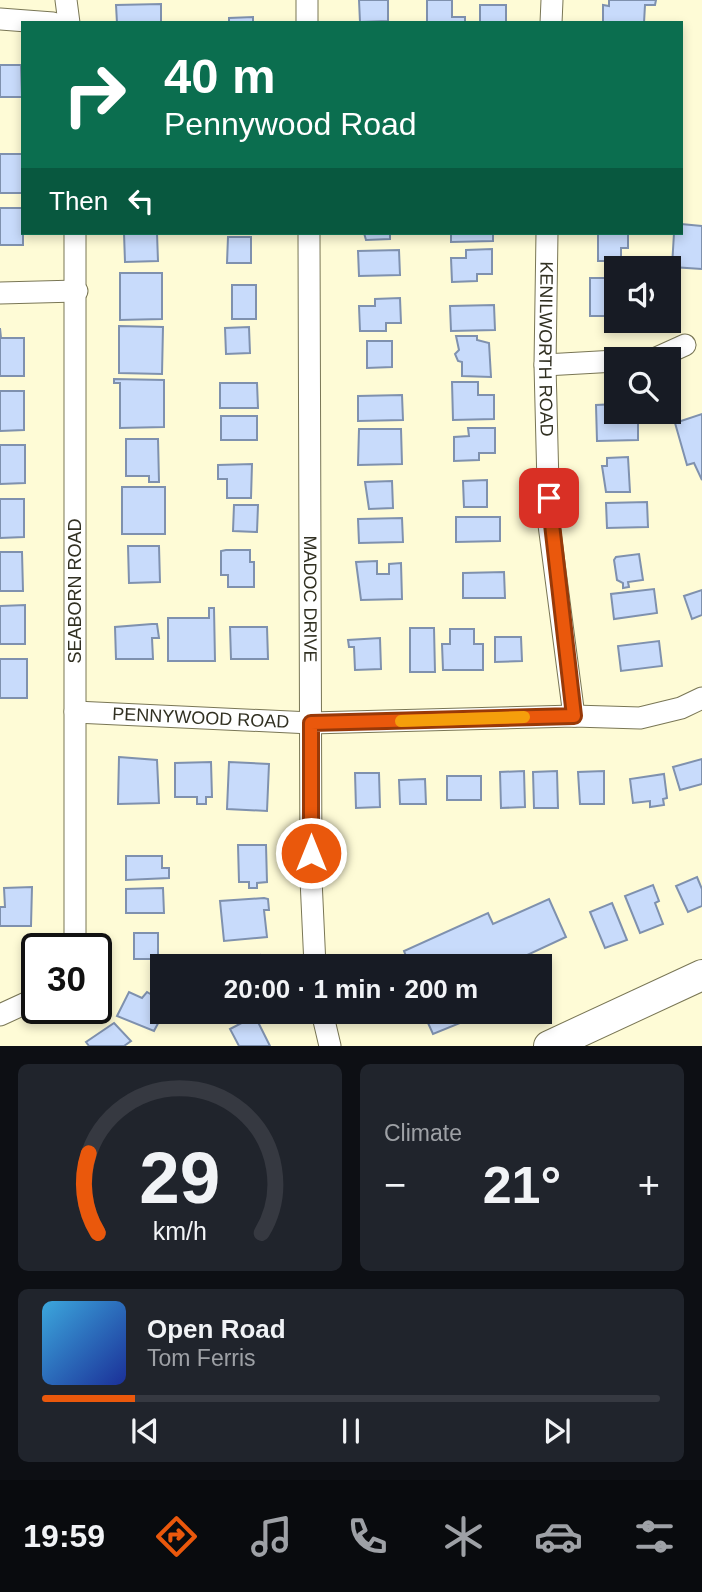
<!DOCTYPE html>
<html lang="en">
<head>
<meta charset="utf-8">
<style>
  body { margin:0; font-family:Arial,sans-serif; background:#20242c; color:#f1f3f6; height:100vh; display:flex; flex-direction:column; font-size:26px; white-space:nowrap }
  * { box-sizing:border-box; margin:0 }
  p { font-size:23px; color:#9ea1a6 }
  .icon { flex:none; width:38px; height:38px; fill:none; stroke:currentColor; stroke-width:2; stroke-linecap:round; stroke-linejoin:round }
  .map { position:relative; height:1046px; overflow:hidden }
  .sheet { display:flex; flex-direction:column; gap:18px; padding:18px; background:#0d0f14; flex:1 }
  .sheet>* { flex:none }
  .top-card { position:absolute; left:21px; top:21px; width:662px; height:214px; border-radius:0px; box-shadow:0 4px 10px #0003; background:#0b6e4f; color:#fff; overflow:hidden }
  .controls { position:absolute; left:604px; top:256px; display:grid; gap:14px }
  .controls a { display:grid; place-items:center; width:77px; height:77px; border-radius:0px; background:#171b24; box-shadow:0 4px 10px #0003; font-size:35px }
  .speed { position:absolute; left:21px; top:933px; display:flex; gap:14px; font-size:35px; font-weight:700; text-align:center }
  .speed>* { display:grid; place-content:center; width:91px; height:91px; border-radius:50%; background:#171b24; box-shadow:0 4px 10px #0003; line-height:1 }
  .speed .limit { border:4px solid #111; border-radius:10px; background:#fff; color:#111 }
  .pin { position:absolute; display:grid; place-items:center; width:60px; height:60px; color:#fff; margin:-30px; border-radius:14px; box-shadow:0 4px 10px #0006 }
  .me { position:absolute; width:77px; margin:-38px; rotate:0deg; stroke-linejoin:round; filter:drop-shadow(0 0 5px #0008) }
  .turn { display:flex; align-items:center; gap:24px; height:147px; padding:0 28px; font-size:32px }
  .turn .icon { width:91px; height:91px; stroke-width:2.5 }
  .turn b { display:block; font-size:49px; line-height:60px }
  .then { display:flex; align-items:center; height:66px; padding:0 28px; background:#0003; gap:14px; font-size:26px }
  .big { font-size:52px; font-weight:800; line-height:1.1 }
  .sheet .widget { flex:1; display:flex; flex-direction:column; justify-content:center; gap:10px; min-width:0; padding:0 24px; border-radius:10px; background:#20242c }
  .sheet .dial { align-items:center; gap:0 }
  .dial svg { height:182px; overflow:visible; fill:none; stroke:#363941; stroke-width:7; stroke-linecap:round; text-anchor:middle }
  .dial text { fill:#f1f3f6; stroke:none }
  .song { display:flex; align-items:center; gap:21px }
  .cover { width:84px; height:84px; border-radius:10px; background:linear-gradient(135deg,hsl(200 70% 55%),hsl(230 70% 35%)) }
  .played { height:7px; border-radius:4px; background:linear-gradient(90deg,#ea580c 15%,#363941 15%) }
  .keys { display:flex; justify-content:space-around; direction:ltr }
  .heat { display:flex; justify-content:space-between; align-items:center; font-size:38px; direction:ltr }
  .sheet .tiles { flex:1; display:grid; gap:18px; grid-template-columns:1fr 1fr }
  .widget:last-child { grid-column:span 2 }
  .trip { position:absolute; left:150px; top:954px; width:402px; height:70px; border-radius:0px; background:#171b24; box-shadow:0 4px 10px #0003; font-weight:800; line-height:70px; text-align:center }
  .tabs { display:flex; height:112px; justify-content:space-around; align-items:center; background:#090b0e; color:#9ea1a6 }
  .tabs .icon { width:49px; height:49px }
  .tabs .on { color:#ea580c }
  .tabs b { font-size:32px; color:#f1f3f6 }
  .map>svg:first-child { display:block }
</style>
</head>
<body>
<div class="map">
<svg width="702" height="1046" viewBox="0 0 702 1046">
  <rect width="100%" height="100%" fill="#fefbd6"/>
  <g fill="#c8dbfb" stroke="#7f91ae" stroke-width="2">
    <polygon points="359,0 388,0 388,21 360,22"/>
    <polygon points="427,0 452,0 452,17 465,17 465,23 427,23"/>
    <polygon points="609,0 656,0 655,5 645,5 644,23 603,23 603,5 609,6"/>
    <polygon points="161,4 161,23 117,23 116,5"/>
    <rect x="480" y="5" width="26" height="18"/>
    <polygon points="253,17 253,23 229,23 229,18"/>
    <polygon points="0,65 21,65 22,97 0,97"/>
    <rect x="0" y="154" width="23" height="39"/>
    <rect x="0" y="208" width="23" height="37"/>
    <polygon points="681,224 702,226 702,269 672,267 674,233 681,233"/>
    <polygon points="124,233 157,233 158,261 125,262"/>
    <polygon points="364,233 390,233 390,239 366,240"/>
    <polygon points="451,233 493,233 493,241 451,242"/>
    <polygon points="598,233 628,233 628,248 621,248 621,261 598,261"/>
    <polygon points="228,237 251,237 251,263 227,263"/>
    <polygon points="492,249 492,274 477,274 477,281 452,282 451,258 466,258 466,250"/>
    <polygon points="399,250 400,275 359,276 358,251"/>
    <polygon points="120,273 162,273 162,319 120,320"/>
    <rect x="590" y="278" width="26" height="38"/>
    <rect x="232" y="285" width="24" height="34"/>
    <polygon points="400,298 401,323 386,323 386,331 360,331 359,306 375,306 375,299"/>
    <polygon points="494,305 495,330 451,331 450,306"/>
    <polygon points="119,326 163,327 162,374 119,373"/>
    <polygon points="249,327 250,353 226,354 225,328"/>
    <polygon points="0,328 1,338 24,338 24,376 0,376"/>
    <polygon points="456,336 477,336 477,340 489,343 491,377 462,376 462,362 458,361 455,354 459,350"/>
    <polygon points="367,341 392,341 392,367 367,368"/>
    <polygon points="114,379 164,380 164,427 120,428 120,383 114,383"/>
    <polygon points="452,382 478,382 478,395 494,395 494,419 453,420"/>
    <polygon points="220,383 257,383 258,408 220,408"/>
    <polygon points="0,391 24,391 24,430 0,431"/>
    <polygon points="402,395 403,420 358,421 358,396"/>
    <polygon points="616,404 616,411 638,411 638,440 597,441 596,405"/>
    <polygon points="702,414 702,480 694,463 687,465 675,423"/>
    <rect x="221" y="416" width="36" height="24"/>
    <polygon points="468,428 495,428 495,453 479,453 479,460 454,461 454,437 469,436"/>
    <polygon points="359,429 401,429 402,464 358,465"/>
    <polygon points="126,439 158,439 159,482 149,482 149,476 126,476"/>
    <polygon points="0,445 25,445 25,483 0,484"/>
    <polygon points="628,457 630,492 606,492 602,466 607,466 607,458"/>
    <polygon points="252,464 251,498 227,498 227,479 218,479 218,465"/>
    <polygon points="487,480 487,507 464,507 463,481"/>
    <polygon points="392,481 393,508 369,509 365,482"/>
    <rect x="122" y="487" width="43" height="47"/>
    <polygon points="0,499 24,499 24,537 0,538"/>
    <polygon points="647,502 648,527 607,528 606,503"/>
    <polygon points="234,505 258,505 257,532 233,531"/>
    <polygon points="456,517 500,517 500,541 456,542"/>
    <polygon points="402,518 403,542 359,543 358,519"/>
    <polygon points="128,546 159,546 160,582 129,583"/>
    <polygon points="226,550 250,550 250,562 254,562 254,587 228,587 228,575 221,575 221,551"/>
    <polygon points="0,552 22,552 23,591 0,591"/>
    <polygon points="639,554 643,580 628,582 629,587 623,588 623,583 617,580 614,560 616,557"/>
    <polygon points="377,561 377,574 389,574 389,564 401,563 402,599 361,600 356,562"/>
    <polygon points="504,572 505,598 463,598 463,573"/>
    <polygon points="654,589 657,613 614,619 611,594"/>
    <polygon points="702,590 702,615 692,619 684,596"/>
    <polygon points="25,605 25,644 0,644 0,606"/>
    <polygon points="209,608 214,608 215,661 168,661 168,618 209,618"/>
    <polygon points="152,624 157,624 159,638 152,638 153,659 116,659 115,627"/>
    <polygon points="230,627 267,627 268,659 231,659"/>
    <polygon points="410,628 434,628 435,672 410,672"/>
    <polygon points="450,629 474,629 474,644 483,644 483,670 443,670 442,644 450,644"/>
    <polygon points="495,637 521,637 522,661 495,662"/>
    <polygon points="380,638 381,669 355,670 354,647 349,647 348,640"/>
    <polygon points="659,641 662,666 621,671 618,646"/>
    <rect x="0" y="659" width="27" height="39"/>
    <polygon points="119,757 157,760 159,803 118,804"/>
    <polygon points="702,759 702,784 680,790 673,767"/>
    <polygon points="211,762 212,797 206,797 206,804 197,804 197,797 175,797 175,763"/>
    <polygon points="229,762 269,764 267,811 227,809"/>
    <polygon points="524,771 525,807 501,808 500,772"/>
    <polygon points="557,771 558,808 534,808 533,772"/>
    <polygon points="604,771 604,804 580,804 578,772"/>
    <polygon points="355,773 379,773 380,807 356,808"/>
    <polygon points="664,774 667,798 663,799 664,805 650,807 650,801 633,803 630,779"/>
    <rect x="447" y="776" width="34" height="24"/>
    <polygon points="425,779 426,804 400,804 399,780"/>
    <polygon points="238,845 266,845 267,882 257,883 257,888 249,888 249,882 239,882"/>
    <polygon points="126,856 162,856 162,868 169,868 169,878 126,880"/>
    <polygon points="697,877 702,889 702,906 688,912 676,886"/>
    <polygon points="653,885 659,901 655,903 663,924 640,933 625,896"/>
    <polygon points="32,887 31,926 0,926 0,907 5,907 4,888"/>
    <polygon points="163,888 164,913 126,913 126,889"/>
    <polygon points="264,898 268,899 269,910 264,910 267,937 224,941 220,901"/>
    <polygon points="549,899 566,937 512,962 513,966 410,966 404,951 488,913 493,924"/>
    <polygon points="612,903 627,940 605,948 590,912"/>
    <rect x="134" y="933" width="24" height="26"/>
    <polygon points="260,955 263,966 228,966 227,964"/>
    <polygon points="155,990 163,994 164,1012 154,1031 117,1016 129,992 142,998 147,992 152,995"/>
    <polygon points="423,1012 487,1012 433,1034"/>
    <polygon points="255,1016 270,1046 239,1046 230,1029"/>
    <polygon points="114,1023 131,1041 124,1046 89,1046 86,1042"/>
  </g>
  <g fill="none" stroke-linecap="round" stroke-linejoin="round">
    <defs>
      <g id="street">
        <polyline points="66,0 69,23"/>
        <polyline points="307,0 307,23"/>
        <polyline points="0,19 53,23"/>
        <polyline points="551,23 552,0"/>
        <path id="s1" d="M309 233 311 879 315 966"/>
        <path id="s2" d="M547 233 545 365 549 525 574 716"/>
        <polyline points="0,293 77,291"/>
        <polyline points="654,359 685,345"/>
        <polyline points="545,365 616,361"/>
        <path id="s3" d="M75 712 311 723 574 716 640 718 681 708 702 698"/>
        <polyline points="75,948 75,233"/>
        <polyline points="322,1012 330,1046"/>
        <polyline points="0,1015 37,998"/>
      </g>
      <polyline id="secondary" points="549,1046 702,975"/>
    </defs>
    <use href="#street" stroke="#797655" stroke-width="23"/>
    <use href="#secondary" stroke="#797655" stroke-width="32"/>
    <use href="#street" stroke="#fff" stroke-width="21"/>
    <use href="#secondary" stroke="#fff" stroke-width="30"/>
  </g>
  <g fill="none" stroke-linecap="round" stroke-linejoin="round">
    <defs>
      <polyline id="route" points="311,853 311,723 574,716 549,498"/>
    </defs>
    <use href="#route" stroke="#983908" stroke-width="18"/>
    <use href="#route" stroke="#ea580c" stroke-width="12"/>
    <polyline stroke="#f59e0b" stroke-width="12" points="401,721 524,717"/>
  </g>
  <g text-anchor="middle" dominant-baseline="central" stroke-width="6" stroke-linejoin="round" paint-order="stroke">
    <g font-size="18" fill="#313022" stroke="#fff">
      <text stroke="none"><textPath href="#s2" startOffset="116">KENILWORTH ROAD</textPath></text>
      <text transform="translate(75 591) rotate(-90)">SEABORN ROAD</text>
      <text stroke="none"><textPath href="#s1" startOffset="366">MADOC DRIVE</textPath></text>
      <text stroke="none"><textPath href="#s3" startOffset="126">PENNYWOOD ROAD</textPath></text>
    </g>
  </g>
</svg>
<div class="controls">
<a><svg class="icon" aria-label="sound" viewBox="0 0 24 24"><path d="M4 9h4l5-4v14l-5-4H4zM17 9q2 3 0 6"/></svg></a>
<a><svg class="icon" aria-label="search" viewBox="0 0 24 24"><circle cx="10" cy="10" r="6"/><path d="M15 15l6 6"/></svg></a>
</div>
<div class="speed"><div class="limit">30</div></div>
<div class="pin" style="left:549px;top:498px;background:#d93025"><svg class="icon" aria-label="arrive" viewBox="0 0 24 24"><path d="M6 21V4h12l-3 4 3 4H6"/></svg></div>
<svg class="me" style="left:311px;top:853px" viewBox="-20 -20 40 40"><circle r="17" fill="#ea580c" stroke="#fff" stroke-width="3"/><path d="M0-11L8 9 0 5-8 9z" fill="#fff"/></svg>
<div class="trip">20:00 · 1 min · 200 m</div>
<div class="top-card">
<div class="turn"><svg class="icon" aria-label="right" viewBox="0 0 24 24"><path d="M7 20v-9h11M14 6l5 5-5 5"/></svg><div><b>40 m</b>Pennywood Road</div></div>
<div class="then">Then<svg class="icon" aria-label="left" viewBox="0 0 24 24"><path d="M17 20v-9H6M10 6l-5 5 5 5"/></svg></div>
</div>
</div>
<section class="sheet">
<div class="tiles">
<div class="widget dial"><svg viewBox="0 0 100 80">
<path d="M14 69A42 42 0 1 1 86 69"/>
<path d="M14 69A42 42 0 0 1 10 34" stroke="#ea580c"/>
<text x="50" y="56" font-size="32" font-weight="700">29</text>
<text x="50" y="72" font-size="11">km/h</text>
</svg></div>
<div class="widget"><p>Climate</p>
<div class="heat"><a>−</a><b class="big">21°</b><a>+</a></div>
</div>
<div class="widget">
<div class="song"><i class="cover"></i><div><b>Open Road</b><p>Tom Ferris</p></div></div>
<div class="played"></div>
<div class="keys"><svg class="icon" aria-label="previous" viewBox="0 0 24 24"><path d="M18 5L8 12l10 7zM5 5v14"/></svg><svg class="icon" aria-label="pause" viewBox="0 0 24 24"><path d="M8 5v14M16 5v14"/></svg><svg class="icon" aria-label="next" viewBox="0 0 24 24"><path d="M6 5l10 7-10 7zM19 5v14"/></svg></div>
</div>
</div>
</section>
<nav class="tabs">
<b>19:59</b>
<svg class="icon on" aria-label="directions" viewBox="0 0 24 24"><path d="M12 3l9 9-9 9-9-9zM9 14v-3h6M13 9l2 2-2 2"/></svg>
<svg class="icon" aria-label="music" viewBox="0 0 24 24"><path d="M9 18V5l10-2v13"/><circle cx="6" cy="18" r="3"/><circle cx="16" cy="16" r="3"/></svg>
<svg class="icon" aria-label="phone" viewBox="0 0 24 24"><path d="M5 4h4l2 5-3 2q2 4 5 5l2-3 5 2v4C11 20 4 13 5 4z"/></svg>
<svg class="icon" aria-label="climate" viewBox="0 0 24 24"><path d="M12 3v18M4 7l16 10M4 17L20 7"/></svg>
<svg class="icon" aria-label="car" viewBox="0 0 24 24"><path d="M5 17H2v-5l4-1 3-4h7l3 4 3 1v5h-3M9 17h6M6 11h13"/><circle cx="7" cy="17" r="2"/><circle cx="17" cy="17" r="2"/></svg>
<svg class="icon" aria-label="filters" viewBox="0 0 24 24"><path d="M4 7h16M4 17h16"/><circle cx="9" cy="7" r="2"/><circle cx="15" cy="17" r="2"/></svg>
</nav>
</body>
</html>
